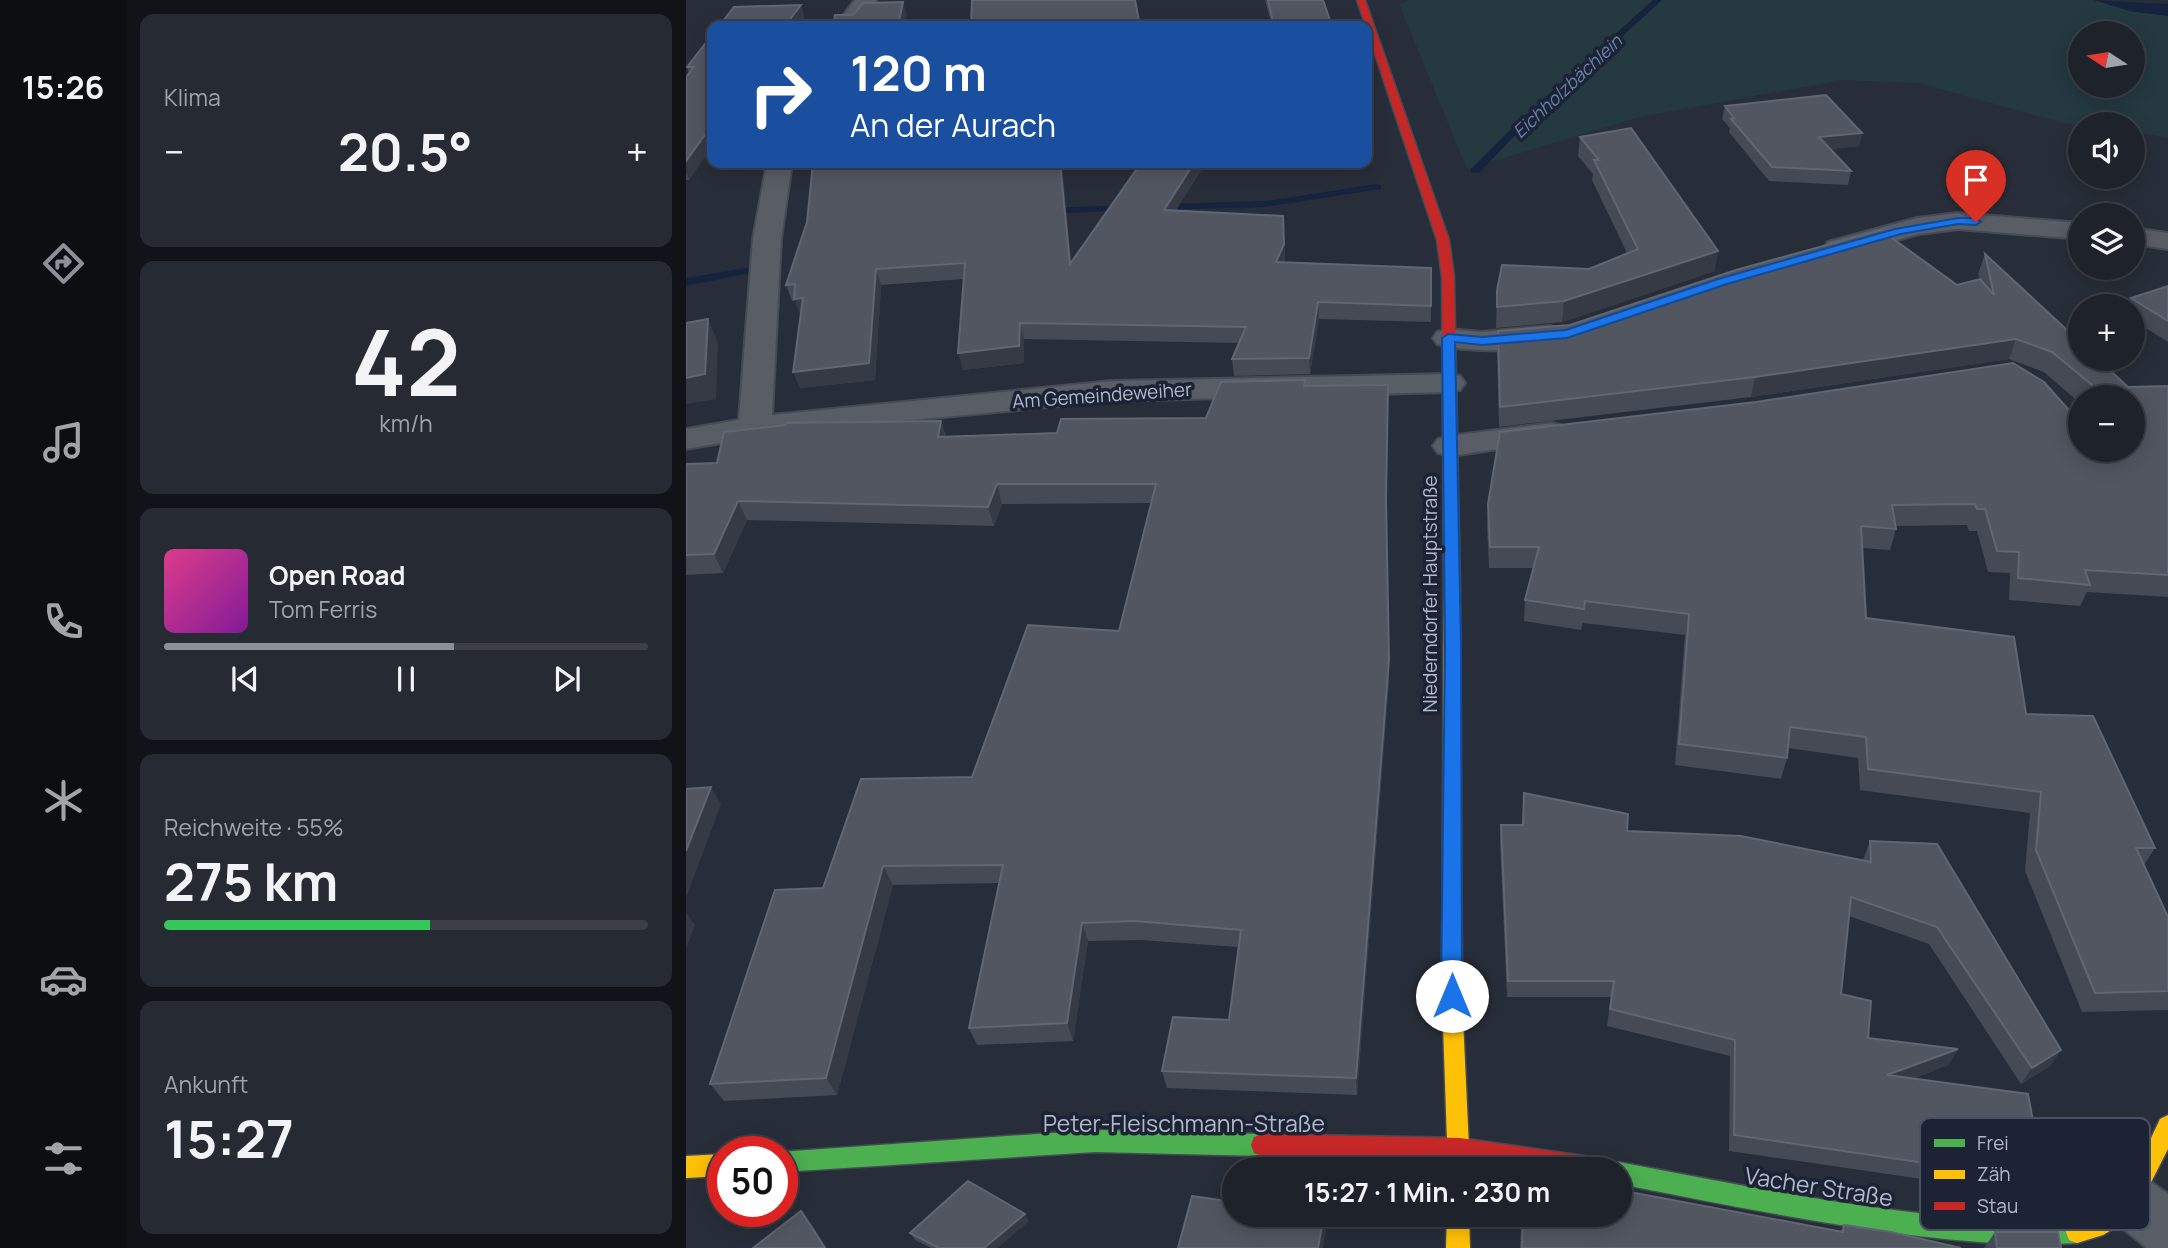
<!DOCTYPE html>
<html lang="de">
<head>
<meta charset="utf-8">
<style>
  body { margin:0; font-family:Manrope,sans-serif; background:#262a33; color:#f1f3f6; height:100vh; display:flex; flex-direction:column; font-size:26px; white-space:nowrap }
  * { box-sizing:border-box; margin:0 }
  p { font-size:23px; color:#a1a4a9 }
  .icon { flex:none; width:38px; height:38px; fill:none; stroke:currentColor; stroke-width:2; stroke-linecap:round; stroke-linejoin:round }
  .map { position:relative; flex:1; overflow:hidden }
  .details { display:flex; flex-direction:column; gap:14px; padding:14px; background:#101318; width:560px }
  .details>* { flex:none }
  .top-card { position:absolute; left:21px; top:21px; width:665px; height:147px; border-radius:14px; box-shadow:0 4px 18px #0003,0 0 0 2px #3c3f47; background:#1a4fa0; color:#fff; overflow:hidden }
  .needle { width:46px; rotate:282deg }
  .buttons { position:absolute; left:1382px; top:21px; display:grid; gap:14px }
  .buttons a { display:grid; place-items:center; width:77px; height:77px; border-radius:50%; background:#1e222b; box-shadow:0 4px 18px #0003,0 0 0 2px #3c3f47; font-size:35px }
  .speed { position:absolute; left:21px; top:1136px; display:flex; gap:14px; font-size:35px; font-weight:700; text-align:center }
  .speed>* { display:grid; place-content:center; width:91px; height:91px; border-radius:50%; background:#1e222b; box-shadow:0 4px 18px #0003,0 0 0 2px #3c3f47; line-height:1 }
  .speed .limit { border:10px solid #d22; background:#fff; color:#111 }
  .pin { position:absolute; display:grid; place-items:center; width:60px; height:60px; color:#fff; margin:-72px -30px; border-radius:50% 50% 50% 0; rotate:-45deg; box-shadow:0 0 7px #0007 }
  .pin .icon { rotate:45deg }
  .me { position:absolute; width:77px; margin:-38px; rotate:0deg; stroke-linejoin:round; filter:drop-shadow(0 0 5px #0008) }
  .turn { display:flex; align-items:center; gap:24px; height:147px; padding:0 28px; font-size:32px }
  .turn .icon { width:91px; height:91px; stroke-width:2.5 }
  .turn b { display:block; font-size:49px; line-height:60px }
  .big { font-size:52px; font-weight:700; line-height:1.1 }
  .details .tile { flex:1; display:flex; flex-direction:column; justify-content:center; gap:10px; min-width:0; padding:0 24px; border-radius:14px; background:#262a33 }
  .details .dial { align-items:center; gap:0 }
  .dial b { font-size:91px; line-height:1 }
  .song { display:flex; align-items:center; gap:21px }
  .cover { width:84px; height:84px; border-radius:10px; background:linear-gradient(135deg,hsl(330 70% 55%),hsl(290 70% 35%)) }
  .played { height:7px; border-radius:4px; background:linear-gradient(90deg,#8c9099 60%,#3c3f47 60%) }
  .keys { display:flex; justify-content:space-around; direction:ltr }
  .heat { display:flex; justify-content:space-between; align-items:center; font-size:38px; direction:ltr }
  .charge { height:10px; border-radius:5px; background:linear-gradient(90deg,#34c759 55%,#3c3f47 0) }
  .trip { position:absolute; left:536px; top:1157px; width:410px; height:70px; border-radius:35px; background:#1e222b; box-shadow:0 4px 18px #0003,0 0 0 2px #3c3f47; font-weight:700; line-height:70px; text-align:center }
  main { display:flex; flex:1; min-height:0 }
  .tabs { display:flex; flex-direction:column; width:126px; justify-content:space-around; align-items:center; background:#0c0e11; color:#a1a4a9 }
  .tabs .icon { width:49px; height:49px }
  .tabs .current { color:#8c9099 }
  .tabs b { font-size:32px; color:#f1f3f6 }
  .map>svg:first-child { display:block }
</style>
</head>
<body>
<main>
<nav class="tabs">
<b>15:26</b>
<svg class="icon current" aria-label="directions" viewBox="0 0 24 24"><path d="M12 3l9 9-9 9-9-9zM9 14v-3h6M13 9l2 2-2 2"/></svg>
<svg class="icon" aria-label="music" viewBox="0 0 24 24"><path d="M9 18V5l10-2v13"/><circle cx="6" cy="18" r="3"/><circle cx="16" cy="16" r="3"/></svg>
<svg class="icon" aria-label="phone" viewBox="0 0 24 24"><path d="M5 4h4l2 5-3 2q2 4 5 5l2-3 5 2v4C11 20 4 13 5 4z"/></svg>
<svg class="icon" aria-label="climate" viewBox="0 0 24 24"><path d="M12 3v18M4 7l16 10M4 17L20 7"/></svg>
<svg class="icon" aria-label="car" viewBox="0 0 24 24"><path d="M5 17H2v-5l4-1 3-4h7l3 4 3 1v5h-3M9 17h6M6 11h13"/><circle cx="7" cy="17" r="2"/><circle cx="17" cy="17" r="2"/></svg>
<svg class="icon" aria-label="filters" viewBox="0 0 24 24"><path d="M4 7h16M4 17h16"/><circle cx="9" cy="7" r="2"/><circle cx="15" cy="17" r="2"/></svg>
</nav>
<section class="details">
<div class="tile"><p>Klima</p>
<div class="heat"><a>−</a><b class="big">20.5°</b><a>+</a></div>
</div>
<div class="tile dial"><b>42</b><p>km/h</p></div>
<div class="tile">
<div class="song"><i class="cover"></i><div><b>Open Road</b><p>Tom Ferris</p></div></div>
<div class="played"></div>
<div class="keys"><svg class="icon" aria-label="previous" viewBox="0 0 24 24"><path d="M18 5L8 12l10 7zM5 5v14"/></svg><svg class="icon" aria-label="pause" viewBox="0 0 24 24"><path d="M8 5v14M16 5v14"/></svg><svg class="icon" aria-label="next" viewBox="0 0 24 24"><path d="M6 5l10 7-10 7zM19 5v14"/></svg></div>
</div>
<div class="tile"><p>Reichweite · 55%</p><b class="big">275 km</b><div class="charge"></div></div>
<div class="tile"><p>Ankunft</p><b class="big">15:27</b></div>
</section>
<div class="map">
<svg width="1482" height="1248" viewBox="0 0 1482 1248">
  <rect width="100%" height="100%" fill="#282e39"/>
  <path fill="#243940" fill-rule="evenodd" d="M722 0H1408L1443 11 1482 16V137L1447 132V124L1395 125 1374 122 1233 83 1156 80 954 117 781 169 713 4ZM1395 33H1447V86H1395Z"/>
  <polygon fill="#15233e" points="1408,0 1482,4 1482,16 1443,11"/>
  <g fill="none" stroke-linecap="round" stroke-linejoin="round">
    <g fill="#15233e" fill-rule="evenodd">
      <polygon points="967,0 976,0 838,126 793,173 785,173 785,169 832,122"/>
      <polygon points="691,184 695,185 695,189 580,207 471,210 466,207 471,204 580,201"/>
      <polygon points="442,205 447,208 446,210 359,214 354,211 359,208"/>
      <polygon points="61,268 67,271 65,273 0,286 0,278"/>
    </g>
    <defs>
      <g id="street">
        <polygon points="169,0 190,0 171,26 149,26"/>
        <polygon points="81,163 106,163 95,239 86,415 426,381 763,374 774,376 779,383 774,390 763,392 426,401 172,425 69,437 0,449 0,429 53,420 67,239"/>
        <polygon points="1272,213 1395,223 1395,239 1272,229 1233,234 1152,256 1142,254 1138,248 1142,242 1231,218"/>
        <polygon points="1447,228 1482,233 1482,249 1447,244"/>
        <path d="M864 326 875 329 879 335 875 341C837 351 789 354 751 344L747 338 751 332 762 329 796 332Z"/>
        <polygon points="866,423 878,426 883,433 878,440 764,456 752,453 747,446 752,439 764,436"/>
        <polygon points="1443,1172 1462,1180 1482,1194 1482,1248 1461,1248 1424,1218 1416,1199 1424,1180"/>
      </g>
      <g id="fast">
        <polygon points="409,1130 576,1134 584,1137 587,1145 584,1153 576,1156 409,1152 96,1172 96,1152 93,1152"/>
        <path d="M933 1162C1032 1181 1131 1201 1232 1213 1285 1219 1338 1224 1391 1221L1399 1224 1402 1232 1399 1240 1391 1243C1338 1247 1285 1242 1232 1236 1131 1224 1032 1203 933 1184V1169H924L925 1165Z"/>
      </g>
      <g id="slow">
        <polygon points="766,585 774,590 776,997 784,1169 762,1169 756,997 758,590"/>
        <path d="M1482 1115V1149L1456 1200 1432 1226 1417 1235 1391 1243 1383 1240 1380 1232 1383 1224C1393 1220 1404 1218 1414 1211 1444 1191 1459 1150 1474 1119Z"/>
        <polygon points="37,1154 37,1176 0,1178 0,1156"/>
        <polygon points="761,1214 783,1214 784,1248 760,1248"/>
      </g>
      <g id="jam">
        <polygon points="671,0 679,0 763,240 768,277 774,590 766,595 758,590 756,277 751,240"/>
        <polygon points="576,1134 774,1138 912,1158 920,1161 923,1169 837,1169 774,1160 576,1156 568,1153 565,1145 568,1137"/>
      </g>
    </defs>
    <use href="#street" stroke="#454b55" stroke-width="4"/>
    <use href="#fast" stroke="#454b55" stroke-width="3"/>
    <use href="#slow" stroke="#454b55" stroke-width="3"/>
    <use href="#jam" stroke="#454b55" stroke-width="3"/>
    <use href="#street" fill="#585d66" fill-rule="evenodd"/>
    <use href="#fast" fill="#4caf50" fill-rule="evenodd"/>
    <use href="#slow" fill="#ffc107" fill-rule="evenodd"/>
    <use href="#jam" fill="#c62828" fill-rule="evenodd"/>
  </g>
  <g fill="#454a55">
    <polygon points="579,0 637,0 646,26 586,26"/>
    <polygon points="26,35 3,180 0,180 0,77 3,73 1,67"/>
    <polygon points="1039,106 1176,133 1173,146 1144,149 1165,171 1162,185 1083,181 1043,132 1044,128 1036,119"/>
    <polygon points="894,137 1029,271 876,322 810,328 811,290 903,269 941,253 906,180 907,174 892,156"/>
    <polygon points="490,211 597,216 599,260 598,263 745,268 745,322 633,319 624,374 548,376 546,359 553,343 338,339 338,363 277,370 278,279 195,285 189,380 114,388 115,316 109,301 106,301 100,285 121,222 385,262"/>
    <polygon points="1299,254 1442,387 1482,386 1482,597 1401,592 1394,606 1323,600 1324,573 1302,572 1291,531 1283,531 1281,525 1210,526 1210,529 1204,550 1176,548 1180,618 1340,714 1469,848 1458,865 1482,917 1482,1010 1396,1012 1339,871 1344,813 1174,790 1172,758 1102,748 1101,758 1095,779 989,765 999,635 897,623 895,630 838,621 839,600 847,568 803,568 801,525 802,504 1395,450 1447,397 1395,397 1395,404 1358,372 1323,359 1065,397 813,427 811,351 812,331 884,325 1271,285 1294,279 1292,274"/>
    <polygon points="1482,286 1482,342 1447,320 1447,306 1441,306 1445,298"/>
    <polygon points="619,380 619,386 702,404 700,519 703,680 671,1095 481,1088 476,1071 543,1020 552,947 454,940 402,941 387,1041 291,1045 283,1028 313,883 207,885 151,1095 38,1101 24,1084 137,888 286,777 433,631 465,503 316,504 308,526 61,520 37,573 0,575 0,464 31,463 255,421 260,437 371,433 520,418"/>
    <polygon points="838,793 941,831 1177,860 1184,841 1375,1050 1364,1066 1335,1084 1243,944 1163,916 1155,994 1182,1038 1272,1049 1262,1065 1226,1079 1359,1187 1348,1202 1292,1199 1291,1187 1043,1151 1044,1056 921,1026 925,997 821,997 814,842 815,825 836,825"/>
    <polygon points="836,1214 933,1214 1154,1232 1158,1225 1275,1248 834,1248"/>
    <polygon points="343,1221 311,1248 245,1248 229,1240 224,1233"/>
    <polygon points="1309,1232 1375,1248 1298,1248"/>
  </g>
  <g fill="#353a44">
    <polygon points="217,2 221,16 218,26 212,26"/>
    <polygon points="115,5 119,18 113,26 99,26"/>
    <polygon points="26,125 26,147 3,180 0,173 0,161"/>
    <polygon points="1176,133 1173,146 1130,150 1133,137"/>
    <polygon points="374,163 376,163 387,281 384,264"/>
    <polygon points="508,163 520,163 480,226 478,210"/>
    <polygon points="597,216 599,260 592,278 590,262"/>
    <polygon points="1032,251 1029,271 876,322 878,301"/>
    <polygon points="190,269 195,285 189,380 114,388 107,372"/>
    <polygon points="117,298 115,316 108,299"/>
    <polygon points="632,302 633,319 624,374 623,358"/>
    <polygon points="22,319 32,343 30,399 0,404 0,378"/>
    <polygon points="334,323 338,339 338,363 277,370 272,353"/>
    <polygon points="1330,339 1323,359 1065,397 1069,377"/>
    <polygon points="702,385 700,519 703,680 671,1095 670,1078 700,500"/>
    <polygon points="255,421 260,440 252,437"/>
    <polygon points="311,484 316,504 308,526 302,507"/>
    <polygon points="52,501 61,520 37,573 28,554"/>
    <polygon points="25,787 35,804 0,898 0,851"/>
    <polygon points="197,866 207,885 151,1095 140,1078"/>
    <polygon points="0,912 9,925 0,949"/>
    <polygon points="396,923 402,941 387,1041 381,1023"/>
    <polygon points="1272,1049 1262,1065 1192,1091 1201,1075"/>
    <polygon points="1375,1050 1364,1066 1335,1084 1346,1068"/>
    <polygon points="115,1211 125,1223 141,1248 139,1248"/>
    <polygon points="339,1214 343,1221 311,1248 298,1248"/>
    <polygon points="638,1214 640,1229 637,1248 632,1248"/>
  </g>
  <g fill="#515661" stroke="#606672" stroke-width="2">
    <polygon points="286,0 449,0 454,26 285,26"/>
    <polygon points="582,0 637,0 646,26 588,26"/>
    <polygon points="217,2 212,26 147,26 149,15 167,15 177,3"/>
    <polygon points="115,5 99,26 33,26 48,7"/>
    <polygon points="26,35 26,125 0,161 0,77 8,67 1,67"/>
    <polygon points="1140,95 1176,133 1133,137 1165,171 1086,167 1045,119 1048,118 1039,106"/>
    <polygon points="945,128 1032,251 878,301 811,307 811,290 816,265 903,269 952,249 908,160 913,160 894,137"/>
    <polygon points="127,163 374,163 384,264 455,163 508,163 478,210 597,216 598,244 590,262 745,268 745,306 632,302 623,358 546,359 560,327 334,323 333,346 272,353 279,263 190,269 183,363 107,372 117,298 108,299 109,284 100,285 121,222"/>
    <polygon points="1195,230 1271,285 1294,279 1308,295 1299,254 1395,343 1395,359 1412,359 1442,387 1482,386 1482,575 1399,570 1404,585 1332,578 1333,552 1311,551 1299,509 1291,509 1289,504 1206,505 1210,529 1175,526 1180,618 1328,637 1340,714 1407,716 1469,848 1450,848 1482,917 1482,991 1409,993 1350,850 1355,792 1182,769 1180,737 1104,727 1101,758 993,744 1003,614 899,601 898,609 839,600 853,547 804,547 802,504 814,432 1070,402 1327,363 1358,382 1390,418 1395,419 1395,450 1447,450 1447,397 1406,397 1406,385 1366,352 1330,339 1069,377 814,407 812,331 884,325 1050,270"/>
    <polygon points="1482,286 1482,321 1445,298"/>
    <polygon points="22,319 19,374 0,378 0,323"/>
    <polygon points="619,380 618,386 702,385 700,500 703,660 670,1078 476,1071 487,1017 543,1020 555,930 449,921 396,923 381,1023 283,1028 317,865 197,866 140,1078 24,1084 89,890 137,888 175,779 286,777 342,625 433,631 470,484 311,484 302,507 52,501 28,554 0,555 0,464 31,463 38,432 99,425 100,423 255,421 252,437 371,433 375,419 520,418 535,382"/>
    <polygon points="25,787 0,851 0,789"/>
    <polygon points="838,793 942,814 941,831 1055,836 1185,862 1184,841 1251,844 1375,1050 1346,1068 1251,927 1165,897 1155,994 1185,1001 1182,1038 1272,1049 1201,1075 1342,1094 1359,1187 1302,1184 1301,1172 1048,1135 1049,1040 924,1009 928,981 822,981 815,825 837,825"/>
    <polygon points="282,1181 339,1214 298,1248 253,1248 224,1233"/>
    <polygon points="933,1190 1157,1232 1158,1225 1205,1232 1275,1248 836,1248 837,1214 933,1214"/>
    <polygon points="506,1196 548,1202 548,1214 638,1214 632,1248 492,1248"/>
    <polygon points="115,1211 139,1248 67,1248"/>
    <polygon points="1309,1232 1372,1232 1375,1248 1311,1248"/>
  </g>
  <polygon fill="#1a73e8" stroke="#114b97" stroke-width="2" points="1272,218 1290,218 1295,222 1290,225 1272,224 1215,234 1041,284 881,338 796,345 769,342 775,646 776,996 773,1003 766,1006 758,1003 755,996 759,646 756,338 762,334 796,337 880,330 1032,279 1209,229"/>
  <g text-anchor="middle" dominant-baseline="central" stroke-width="7" stroke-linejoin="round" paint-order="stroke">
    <g font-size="18" font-style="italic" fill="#6780ad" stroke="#1b2334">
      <text transform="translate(881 86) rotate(-43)">Eichholzbächlein</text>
    </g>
    <g font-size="19" fill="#b1b9ca" stroke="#1b2334">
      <text transform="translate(416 395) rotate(-4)">Am Gemeindeweiher</text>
      <text transform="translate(744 594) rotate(-90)">Niederndorfer Hauptstraße</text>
    </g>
    <g font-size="23" fill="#b1b9ca" stroke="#1b2334">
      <text x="498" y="1123">Peter-Fleischmann-Straße</text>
      <text transform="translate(1133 1186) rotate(9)">Vacher Straße</text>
    </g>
  </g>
  <rect x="1234" y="1118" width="230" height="112" rx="10" fill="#1b2334" stroke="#485061" stroke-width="2"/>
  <rect x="1248" y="1139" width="31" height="8" fill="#4caf50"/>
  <rect x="1248" y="1170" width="31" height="9" fill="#ffc107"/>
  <rect x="1248" y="1202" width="31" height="8" fill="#c62828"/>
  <g font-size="19" fill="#b1b9ca">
    <text x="1291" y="1150">Frei</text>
    <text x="1291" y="1181">Zäh</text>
    <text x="1291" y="1213">Stau</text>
  </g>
</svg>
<div class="buttons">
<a><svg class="needle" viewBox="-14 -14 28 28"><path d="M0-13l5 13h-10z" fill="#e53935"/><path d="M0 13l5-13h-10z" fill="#a1a4a9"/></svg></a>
<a><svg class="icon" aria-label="sound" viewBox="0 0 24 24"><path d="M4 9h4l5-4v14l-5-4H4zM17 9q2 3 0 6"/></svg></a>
<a><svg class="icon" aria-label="layers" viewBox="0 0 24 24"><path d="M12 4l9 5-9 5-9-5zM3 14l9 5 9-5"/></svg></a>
<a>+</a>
<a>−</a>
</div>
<div class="speed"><div class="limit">50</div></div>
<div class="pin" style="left:1290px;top:222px;background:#d93025"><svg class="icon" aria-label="arrive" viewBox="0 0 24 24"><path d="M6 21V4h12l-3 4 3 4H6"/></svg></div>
<svg class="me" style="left:766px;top:996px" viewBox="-20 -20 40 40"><circle r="19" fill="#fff"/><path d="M0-13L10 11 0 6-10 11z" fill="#1a73e8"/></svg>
<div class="trip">15:27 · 1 Min. · 230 m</div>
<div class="top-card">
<div class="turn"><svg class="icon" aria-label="right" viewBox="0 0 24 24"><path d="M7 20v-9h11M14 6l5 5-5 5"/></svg><div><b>120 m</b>An der Aurach</div></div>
</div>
</div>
</main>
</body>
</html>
